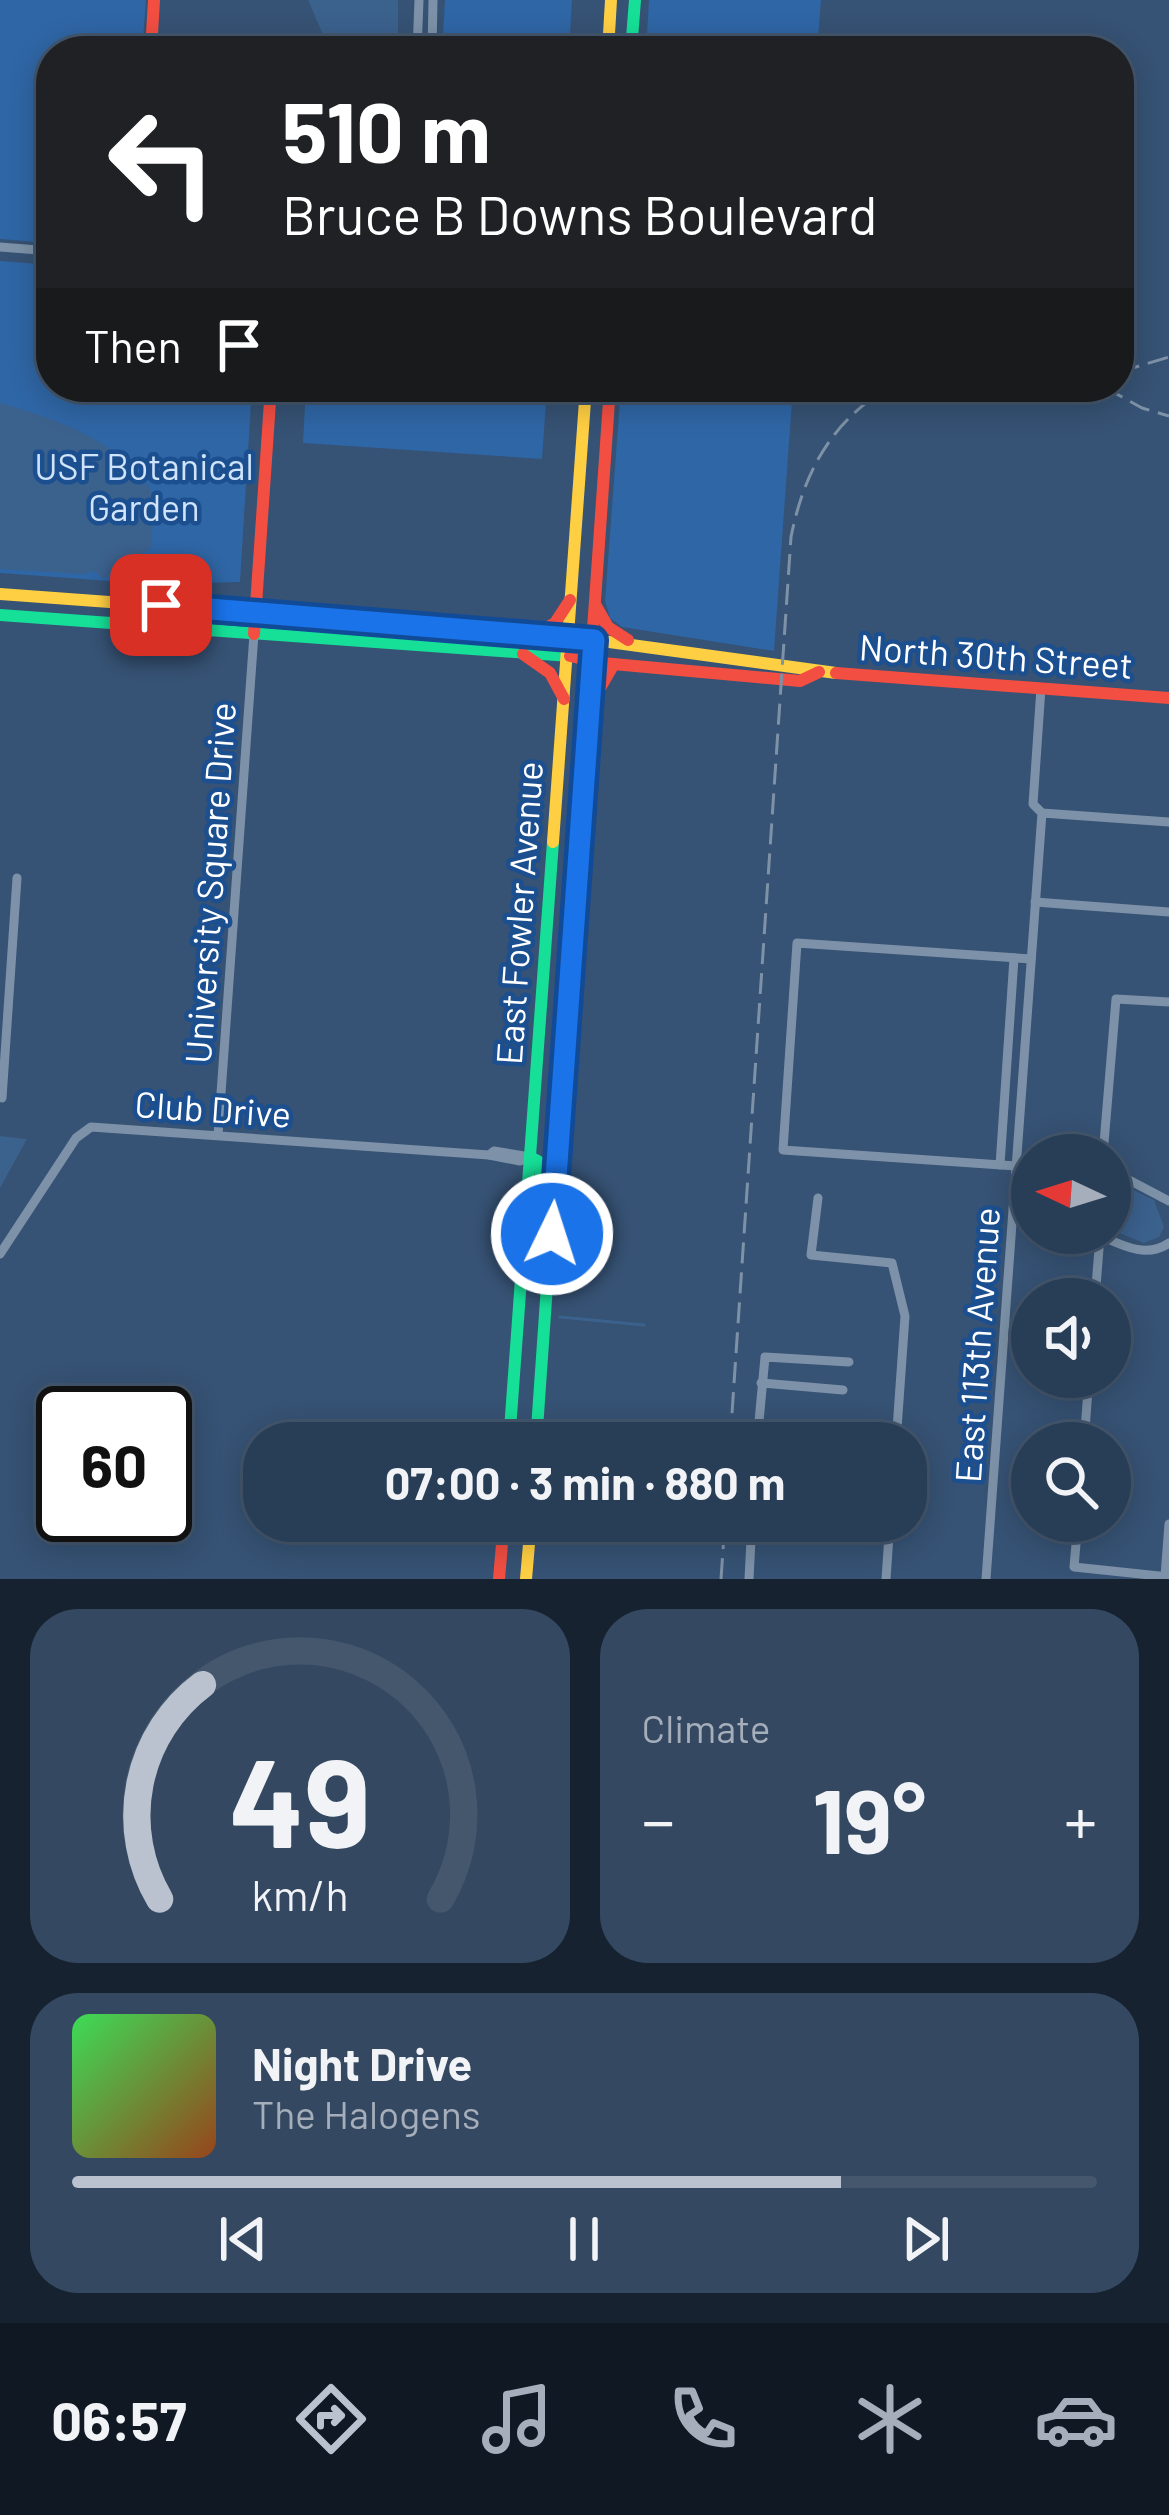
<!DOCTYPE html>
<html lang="en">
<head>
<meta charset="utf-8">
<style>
  body { margin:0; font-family:Barlow,sans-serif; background:#344961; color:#f1f3f6; height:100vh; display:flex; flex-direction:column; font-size:45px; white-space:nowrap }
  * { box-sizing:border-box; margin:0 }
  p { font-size:39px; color:#a5aeba }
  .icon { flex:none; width:66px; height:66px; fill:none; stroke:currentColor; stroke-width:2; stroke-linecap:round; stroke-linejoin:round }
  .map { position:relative; height:1579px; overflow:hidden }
  .side { display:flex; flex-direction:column; gap:30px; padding:30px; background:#162230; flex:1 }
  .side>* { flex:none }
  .guide { position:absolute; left:36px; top:36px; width:1098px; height:366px; border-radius:48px; box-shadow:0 6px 30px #0003,0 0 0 3px #44576d; background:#202124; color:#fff; overflow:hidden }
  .needle { width:78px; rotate:274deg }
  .buttons { position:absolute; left:1011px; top:1134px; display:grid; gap:24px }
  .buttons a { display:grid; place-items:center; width:120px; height:120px; border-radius:50%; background:#283e57; box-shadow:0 6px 30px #0003,0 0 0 3px #44576d; font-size:60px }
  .speed { position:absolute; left:36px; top:1386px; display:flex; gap:24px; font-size:60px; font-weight:700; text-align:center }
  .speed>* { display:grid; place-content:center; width:156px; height:156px; border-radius:50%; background:#283e57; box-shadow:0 6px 30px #0003,0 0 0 3px #44576d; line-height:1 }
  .speed .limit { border:6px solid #111; border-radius:18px; background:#fff; color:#111 }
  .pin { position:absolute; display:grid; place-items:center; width:102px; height:102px; color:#fff; margin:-51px; border-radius:24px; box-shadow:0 6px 18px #0006 }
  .me { position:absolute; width:132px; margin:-66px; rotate:4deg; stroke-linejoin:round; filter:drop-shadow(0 0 9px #0008) }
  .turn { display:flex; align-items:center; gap:42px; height:252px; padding:0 48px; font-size:54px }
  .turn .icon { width:156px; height:156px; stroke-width:2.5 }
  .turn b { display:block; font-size:84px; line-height:102px }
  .then { display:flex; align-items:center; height:114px; padding:0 48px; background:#0003; gap:24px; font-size:45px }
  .big { font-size:90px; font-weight:700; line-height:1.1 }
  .side .widget { flex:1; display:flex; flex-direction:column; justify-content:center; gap:18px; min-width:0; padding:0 42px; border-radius:48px; background:#344961 }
  .side .dial { align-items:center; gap:0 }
  .dial svg { height:312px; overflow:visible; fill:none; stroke:#44576d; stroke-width:7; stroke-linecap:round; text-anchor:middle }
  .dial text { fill:#f1f3f6; stroke:none }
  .song { display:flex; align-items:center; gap:36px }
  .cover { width:144px; height:144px; border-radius:18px; background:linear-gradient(135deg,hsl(130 70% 55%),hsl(20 70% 35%)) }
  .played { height:12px; border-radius:6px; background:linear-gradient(90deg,#b9c2ce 75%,#44576d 75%) }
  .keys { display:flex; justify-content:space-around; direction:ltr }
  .heat { display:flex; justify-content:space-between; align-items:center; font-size:66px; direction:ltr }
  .side .tiles { flex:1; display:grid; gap:30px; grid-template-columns:1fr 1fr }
  .widget:last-child { grid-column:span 2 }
  .trip { position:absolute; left:243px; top:1422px; width:684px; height:120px; border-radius:48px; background:#283e57; box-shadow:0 6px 30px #0003,0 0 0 3px #44576d; font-weight:700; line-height:120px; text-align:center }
  .dock { display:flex; height:192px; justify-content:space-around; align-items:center; background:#101923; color:#a5aeba }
  .dock .icon { width:84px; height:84px }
  .dock .selected { color:#b9c2ce }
  .dock b { font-size:54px; color:#f1f3f6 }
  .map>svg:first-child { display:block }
</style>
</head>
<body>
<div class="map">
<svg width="1169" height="1579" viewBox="0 0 1169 1579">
  <rect width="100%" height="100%" fill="#365274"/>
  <g fill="#2f66a5">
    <polygon points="0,0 146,0 142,51 51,51 51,243 0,239"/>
    <polygon points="445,0 572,0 569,51 442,51"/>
    <polygon points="649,0 821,0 817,51 646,51"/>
    <polygon points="0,261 51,265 51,387 252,387 240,582 151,584 0,573"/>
    <polygon points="306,387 547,387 542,459 303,443"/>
    <polygon points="621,387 793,387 774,651 622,627 610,618 605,601"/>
  </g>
  <g fill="#3b618d">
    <polygon points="308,0 398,0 398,51 330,51"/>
    <path d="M0 403C49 417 107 436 139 476 143 481 149 485 151 491 157 504 151 532 151 547L140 557 138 573 113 572 103 579 95 571 85 574 0 569Z"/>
    <polygon points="0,1136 27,1139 0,1188"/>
    <polygon points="1110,1179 1154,1200 1164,1227 1159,1237 1144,1243 1110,1229"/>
  </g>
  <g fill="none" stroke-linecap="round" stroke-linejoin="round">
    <polyline stroke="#3b618d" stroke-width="3" points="560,1317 644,1325"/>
    <g stroke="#7d92a8" stroke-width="9">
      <polyline points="417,51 419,0"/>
      <polyline points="432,51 433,0"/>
      <polyline points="0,247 51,251"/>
      <polyline points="1042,813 1169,822"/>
      <polyline points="1035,902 1169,912"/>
      <polyline points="2,1098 17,878"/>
      <polyline points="218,1135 254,634"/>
      <polyline points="489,1155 520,1161 529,1158"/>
      <polyline points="1103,1155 1116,999 1169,1002"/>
      <polyline points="1000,1165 1014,958"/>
      <polyline points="1016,1166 783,1150 797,943 1031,959"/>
      <polyline points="1110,1170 1169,1201"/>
      <polyline points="818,1198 811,1255 892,1263 905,1316 896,1443"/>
      <path d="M1094 1233C1118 1243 1145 1260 1169 1243"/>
      <polyline points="0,1254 76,1138 91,1127 489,1155 494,1151 530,1157"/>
      <polyline points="1095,1299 1100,1236"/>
      <polyline points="761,1383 843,1390"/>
      <polyline points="757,1443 765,1357 849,1362"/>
      <polyline points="1084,1443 1089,1377"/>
      <polyline points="1078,1521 1074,1567 1169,1577"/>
      <polyline points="1165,1576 1169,1524"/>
      <polyline points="749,1579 752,1521"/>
      <polyline points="886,1579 890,1521"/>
      <polyline points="986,1579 1042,813 1033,804 1041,688"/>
    </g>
    <g stroke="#16e098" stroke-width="12">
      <polyline points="631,51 635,0"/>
      <polyline points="0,615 570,656"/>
      <polyline points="530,1157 538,1161 541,1173 545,1261"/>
      <polyline points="509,1443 553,842"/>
      <polyline points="536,1443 568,985"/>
    </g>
    <g stroke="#ffcf43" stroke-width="12">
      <polyline points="608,51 611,0"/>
      <polyline points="0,594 558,635 836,673"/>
      <polyline points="553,842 586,387"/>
      <polyline points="526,1579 531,1521"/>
    </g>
    <g stroke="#f24e42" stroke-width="12">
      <polyline points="151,51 154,0"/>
      <polyline points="596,606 608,627 628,640"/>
      <polyline points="539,632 555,623 570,600"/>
      <polyline points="254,634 271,387"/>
      <polyline points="523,654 550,673 564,699"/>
      <polyline points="570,656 602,663 800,681 819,672"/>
      <polyline points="836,673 1169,698"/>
      <polyline points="590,705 614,664"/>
      <polyline points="568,985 610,387"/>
      <polyline points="499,1579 504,1521"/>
    </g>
    <g stroke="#7e92a7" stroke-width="3" stroke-dasharray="21 9" stroke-linecap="butt">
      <polyline points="1119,372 1169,357"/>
      <polyline points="1104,387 1142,408 1169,416"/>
      <path d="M730 1443 791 537C804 472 831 422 889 387"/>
      <polyline points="721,1579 725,1521"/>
    </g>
  </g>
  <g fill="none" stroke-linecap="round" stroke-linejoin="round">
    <defs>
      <polyline id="route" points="161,605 594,640 552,1234"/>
    </defs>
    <use href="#route" stroke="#114b97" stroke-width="30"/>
    <use href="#route" stroke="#1a73e8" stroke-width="21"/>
  </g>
  <g text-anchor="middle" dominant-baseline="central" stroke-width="9" stroke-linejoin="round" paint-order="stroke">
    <g font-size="36" fill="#cfe3fa" stroke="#1b4f8f">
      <text x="144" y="465">USF Botanical<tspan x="144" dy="41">Garden</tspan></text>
    </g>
    <g font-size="36" fill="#fff" stroke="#1b4f8f">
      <text transform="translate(996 655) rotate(4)">North 30th Street</text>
      <text transform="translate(209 883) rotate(-86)">University Square Drive</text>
      <text transform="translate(518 913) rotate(-86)">East Fowler Avenue</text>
      <text transform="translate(213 1108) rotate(4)">Club Drive</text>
      <text transform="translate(976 1345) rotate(-86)">East 113th Avenue</text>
    </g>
  </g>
</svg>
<div class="buttons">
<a><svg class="needle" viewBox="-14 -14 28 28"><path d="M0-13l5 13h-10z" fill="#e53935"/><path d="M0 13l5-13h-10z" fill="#a5aeba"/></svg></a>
<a><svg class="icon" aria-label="sound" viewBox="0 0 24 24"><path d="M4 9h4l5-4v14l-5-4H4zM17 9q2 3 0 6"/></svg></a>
<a><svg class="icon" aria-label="search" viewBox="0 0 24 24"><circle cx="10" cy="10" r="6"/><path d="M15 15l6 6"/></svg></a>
</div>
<div class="speed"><div class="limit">60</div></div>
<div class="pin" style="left:161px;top:605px;background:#d93025"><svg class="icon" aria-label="arrive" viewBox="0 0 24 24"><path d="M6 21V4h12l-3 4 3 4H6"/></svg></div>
<svg class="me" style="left:552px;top:1234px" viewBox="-20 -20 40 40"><circle r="17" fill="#1a73e8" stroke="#fff" stroke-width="3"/><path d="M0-11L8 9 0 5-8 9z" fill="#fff"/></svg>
<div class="trip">07:00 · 3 min · 880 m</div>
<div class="guide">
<div class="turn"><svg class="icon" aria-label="left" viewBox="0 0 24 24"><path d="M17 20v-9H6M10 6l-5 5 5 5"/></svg><div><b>510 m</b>Bruce B Downs Boulevard</div></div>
<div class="then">Then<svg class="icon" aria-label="arrive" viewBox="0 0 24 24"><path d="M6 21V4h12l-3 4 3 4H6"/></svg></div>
</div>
</div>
<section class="side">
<div class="tiles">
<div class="widget dial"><svg viewBox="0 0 100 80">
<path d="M14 69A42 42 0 1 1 86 69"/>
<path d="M14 69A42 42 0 0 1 25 14" stroke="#b9c2ce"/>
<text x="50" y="56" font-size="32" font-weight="700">49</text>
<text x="50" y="72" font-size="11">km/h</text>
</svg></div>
<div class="widget"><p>Climate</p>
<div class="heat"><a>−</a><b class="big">19°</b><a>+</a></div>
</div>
<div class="widget">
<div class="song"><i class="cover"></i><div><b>Night Drive</b><p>The Halogens</p></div></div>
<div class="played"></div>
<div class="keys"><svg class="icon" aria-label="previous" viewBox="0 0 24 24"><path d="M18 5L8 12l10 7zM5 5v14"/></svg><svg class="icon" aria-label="pause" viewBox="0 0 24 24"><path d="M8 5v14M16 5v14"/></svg><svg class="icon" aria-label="next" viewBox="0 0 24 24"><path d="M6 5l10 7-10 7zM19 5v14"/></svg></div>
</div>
</div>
</section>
<nav class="dock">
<b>06:57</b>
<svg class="icon selected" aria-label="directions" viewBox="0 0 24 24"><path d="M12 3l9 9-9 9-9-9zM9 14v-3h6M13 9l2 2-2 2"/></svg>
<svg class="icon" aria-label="music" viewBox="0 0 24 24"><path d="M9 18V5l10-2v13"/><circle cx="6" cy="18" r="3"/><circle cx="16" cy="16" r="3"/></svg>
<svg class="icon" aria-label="phone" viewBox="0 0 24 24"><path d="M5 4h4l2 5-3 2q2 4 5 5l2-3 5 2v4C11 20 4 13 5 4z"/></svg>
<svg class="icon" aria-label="climate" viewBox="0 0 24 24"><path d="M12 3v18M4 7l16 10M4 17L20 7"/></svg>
<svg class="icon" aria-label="car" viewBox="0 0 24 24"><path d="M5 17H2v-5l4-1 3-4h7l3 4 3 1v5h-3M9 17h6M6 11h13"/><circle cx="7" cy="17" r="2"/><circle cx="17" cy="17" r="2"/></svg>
</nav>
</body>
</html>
